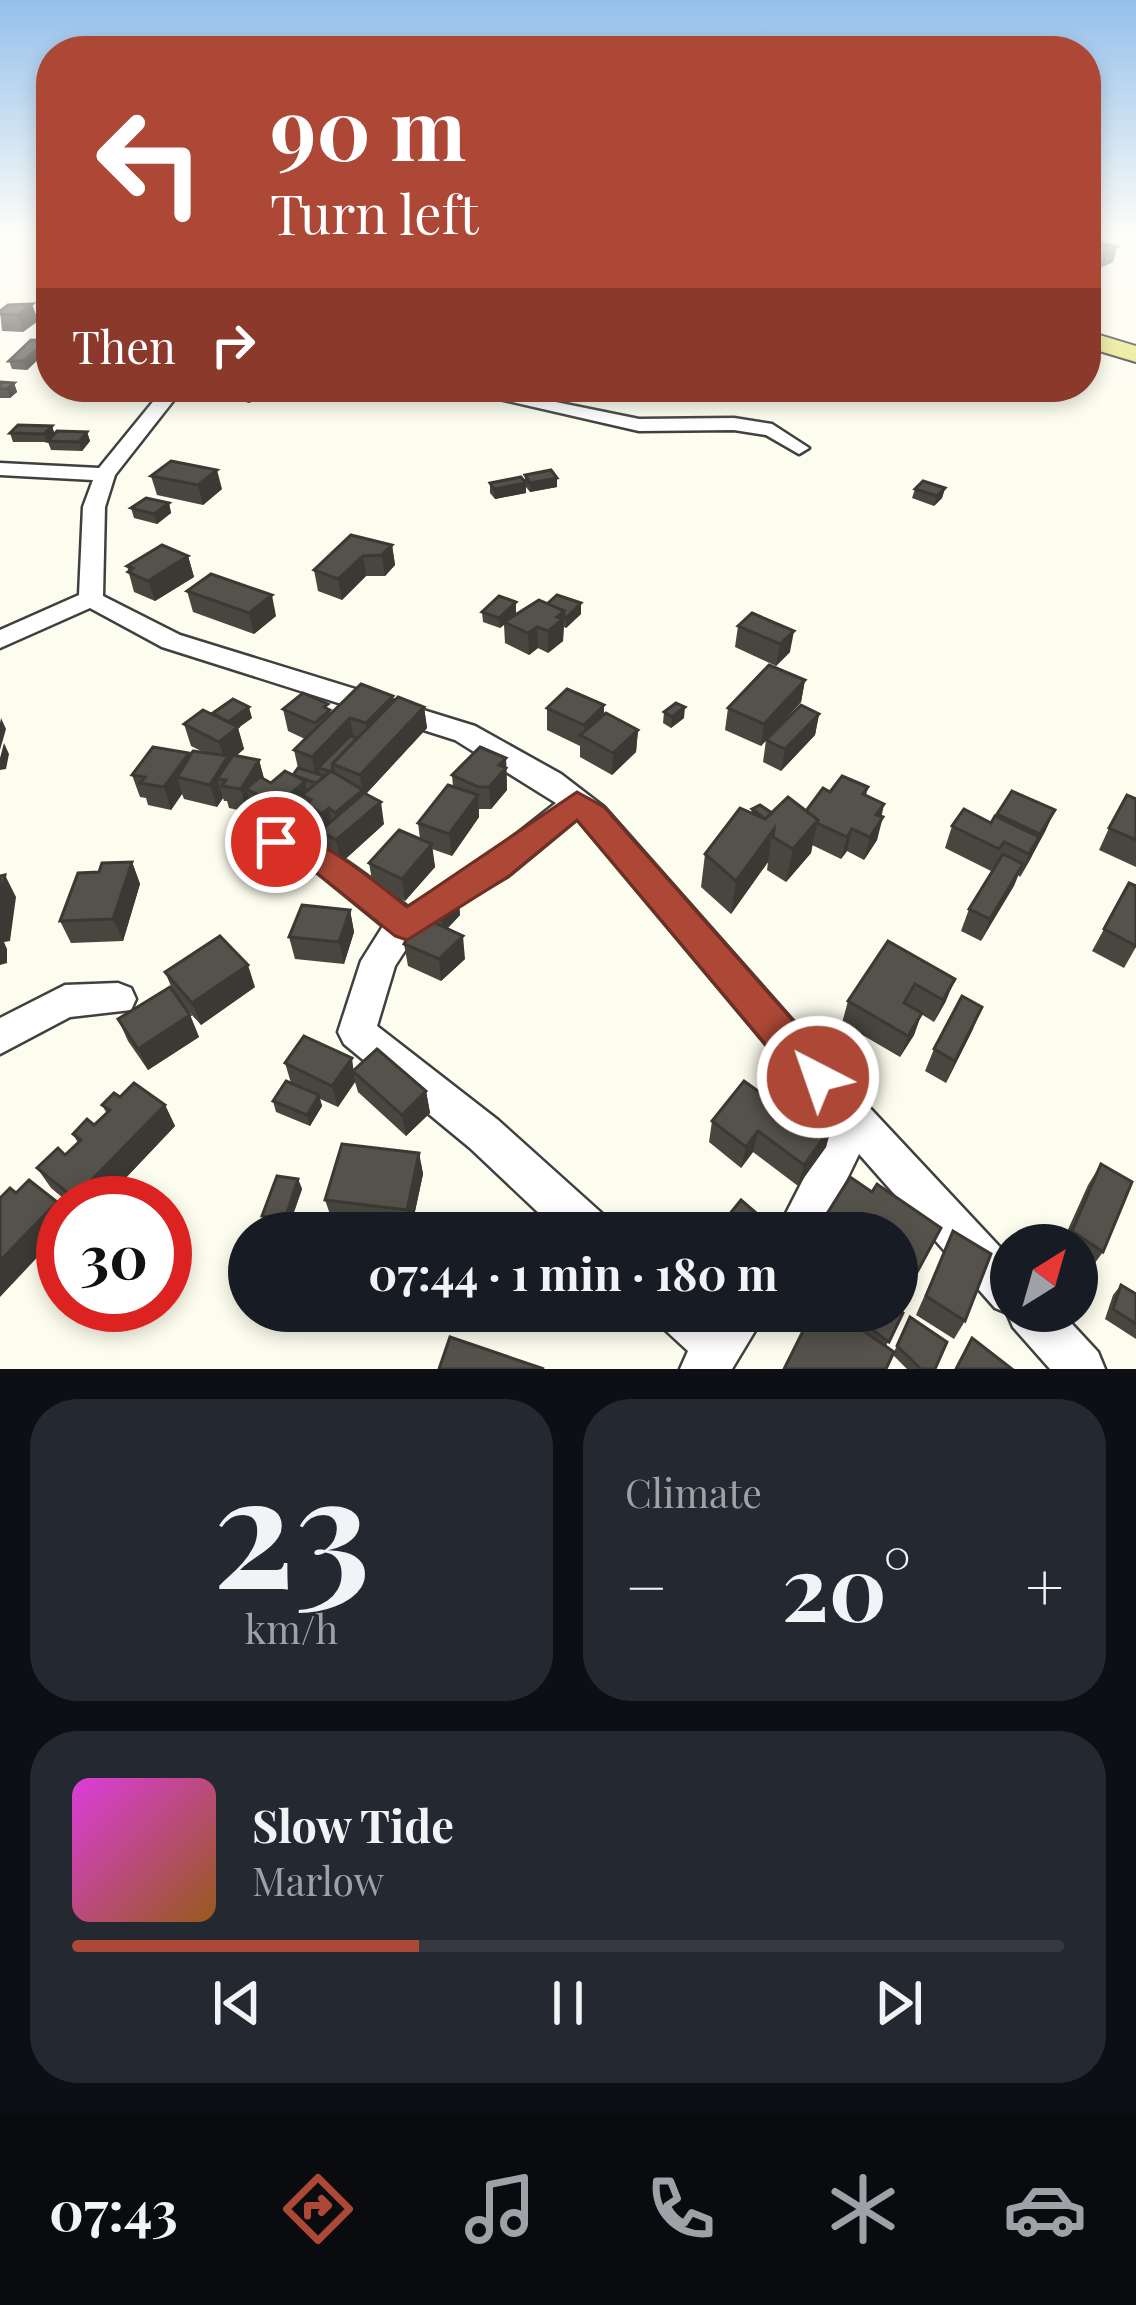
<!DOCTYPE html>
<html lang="en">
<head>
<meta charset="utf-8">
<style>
  body { margin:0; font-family:"Playfair Display",serif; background:#242831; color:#f1f3f6; height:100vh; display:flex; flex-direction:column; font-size:45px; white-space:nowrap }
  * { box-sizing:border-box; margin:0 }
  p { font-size:39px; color:#9ea1a6 }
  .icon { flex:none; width:66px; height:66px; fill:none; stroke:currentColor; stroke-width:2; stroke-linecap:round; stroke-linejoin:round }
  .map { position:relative; height:1369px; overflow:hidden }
  .sheet { display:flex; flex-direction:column; gap:30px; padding:30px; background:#0d0f14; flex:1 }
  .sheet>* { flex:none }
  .guide { position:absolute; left:36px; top:36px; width:1065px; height:366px; border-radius:48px; box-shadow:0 6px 18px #0003; background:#ad4836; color:#fff; overflow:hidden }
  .needle { width:78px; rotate:37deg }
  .buttons { position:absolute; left:990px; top:1224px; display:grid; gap:24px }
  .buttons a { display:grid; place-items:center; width:108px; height:108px; border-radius:50%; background:#171b24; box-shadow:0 6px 18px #0003; font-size:60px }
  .speed { position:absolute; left:36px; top:1176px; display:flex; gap:24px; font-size:60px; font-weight:700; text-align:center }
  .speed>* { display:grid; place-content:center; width:156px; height:156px; border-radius:50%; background:#171b24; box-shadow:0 6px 18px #0003; line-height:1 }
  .speed .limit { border:18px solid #d22; background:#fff; color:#111 }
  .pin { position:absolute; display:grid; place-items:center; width:102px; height:102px; color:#fff; margin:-51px; border:6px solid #fff; border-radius:50%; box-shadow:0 3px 12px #0007 }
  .me { position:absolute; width:132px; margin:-66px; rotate:319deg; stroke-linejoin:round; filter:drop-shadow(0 0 9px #0008) }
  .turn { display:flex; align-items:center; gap:42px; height:252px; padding:0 36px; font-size:54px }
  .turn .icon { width:156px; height:156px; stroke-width:2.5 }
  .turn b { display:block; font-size:84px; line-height:102px }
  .then { display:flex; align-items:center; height:114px; padding:0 36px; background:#0003; gap:24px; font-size:45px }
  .big { font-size:90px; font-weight:700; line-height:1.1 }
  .sheet .tile { flex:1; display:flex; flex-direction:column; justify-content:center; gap:18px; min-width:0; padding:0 42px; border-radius:48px; background:#242831 }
  .sheet .dial { align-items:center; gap:0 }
  .dial b { font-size:156px; line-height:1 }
  .song { display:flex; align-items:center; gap:36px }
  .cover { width:144px; height:144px; border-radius:18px; background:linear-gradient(135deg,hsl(300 70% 55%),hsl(30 70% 35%)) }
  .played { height:12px; border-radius:6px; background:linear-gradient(90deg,#ad4836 35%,#363941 35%) }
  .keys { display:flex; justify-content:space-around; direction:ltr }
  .heat { display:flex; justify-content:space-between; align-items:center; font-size:66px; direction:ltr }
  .sheet .tiles { flex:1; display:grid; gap:30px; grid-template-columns:1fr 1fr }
  .tile:last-child { grid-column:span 2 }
  .trip { position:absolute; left:228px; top:1212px; width:690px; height:120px; border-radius:60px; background:#171b24; box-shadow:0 6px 18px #0003; font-weight:700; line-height:120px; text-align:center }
  .dock { display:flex; height:192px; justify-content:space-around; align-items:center; background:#090b0e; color:#9ea1a6 }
  .dock .icon { width:84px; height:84px }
  .dock .active { color:#ad4836 }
  .dock b { font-size:54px; color:#f1f3f6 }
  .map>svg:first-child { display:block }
</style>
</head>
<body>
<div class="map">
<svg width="1136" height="1369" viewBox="0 0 1136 1369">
  <rect width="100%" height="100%" fill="#fdfdef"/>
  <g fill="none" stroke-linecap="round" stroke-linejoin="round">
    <defs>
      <g id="minor">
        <path d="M165 387H184L115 475 105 507 103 596 180 635 475 726 561 774 604 807 869 1107 1011 1259V1311H1060L1098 1352 1105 1369H1050L1013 1327 1007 1313 995 1308 859 1154 821 1233H776L832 1123 577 819 508 876 465 901 410 943 395 966 377 1026 498 1120 607 1218 614 1233H560L470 1148 344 1044 338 1032 361 961 383 926 318 873 265 850 260 842 265 834C306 821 376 883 408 907L486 858 556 803 455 740 162 647 90 608 0 648V630L79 595 83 507 93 480 0 475V463L99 468Z"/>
        <polygon points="447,387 482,387 639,419 734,418 772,424 809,448 799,454 766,435 734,430 639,431"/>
        <polygon points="118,983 131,988 136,999 131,1010 70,1017 0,1054 0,1018 65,985"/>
        <polygon points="655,1311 767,1311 732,1369 680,1369 688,1351 662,1327"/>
      </g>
      <polygon id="primary" points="1086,331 1136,346 1136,362 1086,347"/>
    </defs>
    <use href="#minor" stroke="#404040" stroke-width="5"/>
    <use href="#primary" stroke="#1e1e1e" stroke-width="4"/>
    <use href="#minor" fill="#fff" fill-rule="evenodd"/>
    <use href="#primary" fill="#e8e374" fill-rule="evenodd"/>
  </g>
  <g fill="#494640">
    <polygon points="1086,246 1113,262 1091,271 1090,274 1086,276"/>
    <polygon points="32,304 38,321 23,332 2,331 0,311"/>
    <polygon points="51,327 51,345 48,345 49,349 27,370 12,369 9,361 40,340 39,336"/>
    <polygon points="0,382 14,383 17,392 10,398 0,398"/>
    <polygon points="217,387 260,387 262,396 249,403 219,395"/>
    <polygon points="280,388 309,395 296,402 282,397"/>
    <polygon points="52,426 54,433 87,432 90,441 82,451 51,450 48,442 13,442 10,433"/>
    <polygon points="525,475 557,478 557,487 530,492 526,487 526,493 495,499 490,493 490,483 525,481"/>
    <polygon points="151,476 222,489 203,505 157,495"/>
    <polygon points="945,488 942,498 934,506 912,498 915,489"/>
    <polygon points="169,503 171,513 157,524 134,518 131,508"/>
    <polygon points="392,545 395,565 385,576 366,576 342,600 318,591 314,570"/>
    <polygon points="188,556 194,577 155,601 134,592 127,566"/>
    <polygon points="187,591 276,616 254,634 193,612"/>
    <polygon points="516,602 516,613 512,617 547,604 581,603 581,614 566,628 564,627 563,641 548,653 538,648 529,655 505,643 504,625 500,628 483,622 482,612"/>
    <polygon points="752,613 790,652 776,666 735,647 738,626"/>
    <polygon points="805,680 801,702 773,733 819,714 815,735 781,771 763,762 766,740 761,746 725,730 728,708"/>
    <polygon points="393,696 393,702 424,707 427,728 366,794 384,824 341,863 325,853 320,832 311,826 305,808 284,827 253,811 251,805 247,812 229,808 227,801 224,801 223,798 217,807 184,799 182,794 171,810 148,805 146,798 140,797 132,775 203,752 191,746 184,724 213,715 252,718 238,728 244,749 236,756 259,760 264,779 271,783 293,775 298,768 294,750 305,739 288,731 283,709 329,710 331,714"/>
    <polygon points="604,705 604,715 638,730 636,752 612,775 580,757 580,746 547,730 547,708"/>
    <polygon points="664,712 684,718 671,728 663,723"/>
    <polygon points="506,758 507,790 491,809 479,809 479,817 452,856 432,849 435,867 405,901 373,886 369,863 420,839 418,823 453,787 452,775"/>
    <polygon points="868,787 866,796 884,804 877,840 864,860 847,851 841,859 812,845 811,853 786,882 767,870 768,862 731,914 701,887 705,854 751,813 752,809 772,813 806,811 830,792"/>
    <polygon points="1136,799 1136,867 1099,850 1109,828"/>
    <polygon points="1055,810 1030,860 1020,877 1018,875 981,941 961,931 969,909 996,865 991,871 945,848 952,826 991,823 997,814"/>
    <polygon points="132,862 140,884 123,941 71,943 60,921 99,872"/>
    <polygon points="1136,886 1136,947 1124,968 1092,951 1104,929"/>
    <polygon points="459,904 460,915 447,929 465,959 441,981 408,966 404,944 425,918 423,909"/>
    <polygon points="350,910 354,932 344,964 295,959 289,937"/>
    <polygon points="888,941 946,1001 934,1022 921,1014 914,1035 900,1057 842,1023 848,1001"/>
    <polygon points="165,972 255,987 201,1025 182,1004 190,1015 199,1037 148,1070 128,1041 118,1019 173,991"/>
    <polygon points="973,1029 946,1083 925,1071 934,1049"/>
    <polygon points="285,1063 354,1069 426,1091 430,1113 406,1136 358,1092 355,1082 338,1107 320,1099 322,1106 310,1126 276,1112 273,1101 291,1083"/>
    <polygon points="789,1089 845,1090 839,1111 831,1125 826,1147 798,1186 753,1152 741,1168 709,1142 712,1121 762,1094 787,1095"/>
    <polygon points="120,1097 165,1105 175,1126 102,1203 69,1203 51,1188 37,1168 65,1155 78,1143 73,1134 94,1125 107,1114 102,1105"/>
    <polygon points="419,1153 423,1174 411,1230 332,1220 325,1200"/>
    <polygon points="1101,1164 1103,1252 1089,1271 1077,1263 1077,1245 1061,1245 1088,1185"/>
    <polygon points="298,1179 302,1189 288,1229 266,1226 262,1216"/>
    <polygon points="872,1192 941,1228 898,1309 903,1313 886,1346 894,1352 910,1317 935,1369 907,1369 893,1355 813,1311 897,1311 897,1233 816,1233 818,1228"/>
    <polygon points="728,1216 770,1225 768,1233 734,1233 726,1226"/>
    <polygon points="953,1231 965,1321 954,1339 916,1315"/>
    <polygon points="1121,1285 1136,1294 1136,1339 1105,1319 1113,1295"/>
  </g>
  <g fill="#3c3934">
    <polygon points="1117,247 1113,262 1093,271 1098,256"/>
    <polygon points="1094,259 1090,274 1086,276 1086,263"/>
    <polygon points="32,304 38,321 23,332 18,315"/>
    <polygon points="47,341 49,349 27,370 24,361"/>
    <polygon points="14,383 17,392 10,398 7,389"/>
    <polygon points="246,387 260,387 262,396 249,403"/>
    <polygon points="305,387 308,387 309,395 296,402 294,393"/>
    <polygon points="52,426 55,435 47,443 44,434"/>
    <polygon points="87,432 90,441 82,451 79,442"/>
    <polygon points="217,470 222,489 203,505 198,485"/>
    <polygon points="557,478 557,487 530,492 530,483"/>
    <polygon points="526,483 526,493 495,499 494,489"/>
    <polygon points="945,488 942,498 934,506 937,496"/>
    <polygon points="169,503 171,513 157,524 154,514"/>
    <polygon points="392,545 395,565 385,576 382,555"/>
    <polygon points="188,556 194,577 155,601 148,581"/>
    <polygon points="363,556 366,576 342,600 338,579"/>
    <polygon points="272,595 276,616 254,634 249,613"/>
    <polygon points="516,602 516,613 500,628 499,618"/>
    <polygon points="581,603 581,614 566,628 566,618"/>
    <polygon points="564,611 563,641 548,653 548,631 557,617"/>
    <polygon points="537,627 538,648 529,655 528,633"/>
    <polygon points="794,631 790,652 776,666 780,644"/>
    <polygon points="805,680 801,702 761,746 764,724"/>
    <polygon points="393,696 396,717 369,745 366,723"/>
    <polygon points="604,705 604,727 584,737 584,725"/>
    <polygon points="249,707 252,718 238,728 244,749 230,761 226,780 217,779 223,798 217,807 210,785 225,762 219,742 228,722"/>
    <polygon points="424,707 427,728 364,796 340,835 335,813 362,790 360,775"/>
    <polygon points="685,707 684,718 671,728 672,717"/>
    <polygon points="819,714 815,735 781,771 785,749"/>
    <polygon points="1,718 6,729 0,750 0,723"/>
    <polygon points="350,718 354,740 318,768 320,775 316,779 312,757"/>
    <polygon points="638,730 636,752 612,775 613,753"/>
    <polygon points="4,743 9,754 6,769 0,770 0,758"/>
    <polygon points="189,753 195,775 177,777 182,794 171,810 164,787"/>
    <polygon points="506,758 507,790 491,809 489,787 499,765"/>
    <polygon points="259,760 265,782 246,789 251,805 247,812 241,789"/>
    <polygon points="305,781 309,799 302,795 305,808 284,827 278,805"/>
    <polygon points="478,795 479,817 452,856 449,834"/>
    <polygon points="381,802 384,824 341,863 336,840"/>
    <polygon points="884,804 878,826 883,817 877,840 864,860 876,815"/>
    <polygon points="329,808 333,831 327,836 322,814"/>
    <polygon points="1055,810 1045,832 1020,877 1029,854"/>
    <polygon points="818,820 811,853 786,882 793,849"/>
    <polygon points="773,826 768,862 731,914 736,881"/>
    <polygon points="852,829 847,851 841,859 847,837"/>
    <polygon points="432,844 435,867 405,901 402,879"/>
    <polygon points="132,862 140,884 123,941 113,919"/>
    <polygon points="1023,864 1014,886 981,941 990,919"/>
    <polygon points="5,875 16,897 10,941 4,942 7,949 7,963 0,965 0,905"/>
    <polygon points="459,904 460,915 444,932 442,920"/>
    <polygon points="350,910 354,932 344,964 339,942"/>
    <polygon points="463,936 465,959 441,981 439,959"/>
    <polygon points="248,965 255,987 201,1025 192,1003"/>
    <polygon points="955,979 946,1001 934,1022 943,1000"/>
    <polygon points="982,1007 973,1029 946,1083 955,1061"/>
    <polygon points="922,1013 914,1035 900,1057 908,1036"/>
    <polygon points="190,1015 199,1037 148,1070 138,1049"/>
    <polygon points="352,1058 355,1082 338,1107 332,1086"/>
    <polygon points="845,1090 839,1111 821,1142 827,1121"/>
    <polygon points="426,1091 430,1113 406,1136 402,1115"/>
    <polygon points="319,1095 322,1106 310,1126 307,1115"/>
    <polygon points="165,1105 175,1126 102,1203 77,1203 74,1198"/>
    <polygon points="832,1126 826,1147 798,1186 804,1165"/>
    <polygon points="758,1131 753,1152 741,1168 746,1147"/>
    <polygon points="419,1153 423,1174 411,1230 407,1210"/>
    <polygon points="298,1179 302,1189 288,1229 285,1219"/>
    <polygon points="57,1202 63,1212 63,1230 0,1297 0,1261"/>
  </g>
  <g fill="#55514b" stroke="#3c3934" stroke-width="3">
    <polygon points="1097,242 1117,247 1098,256 1086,253 1086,246"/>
    <polygon points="32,304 18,315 0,314 0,311 8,305"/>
    <polygon points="48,326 51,327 51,336 39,336"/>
    <polygon points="31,340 47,341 24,361 9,361"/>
    <polygon points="0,382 14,383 7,389 0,389"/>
    <polygon points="282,387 305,387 294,393 280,388"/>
    <polygon points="18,425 52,426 44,434 10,433"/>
    <polygon points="57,431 87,432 79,442 48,441"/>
    <polygon points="171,461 217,470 198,485 151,476"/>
    <polygon points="551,470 557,478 530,483 525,475"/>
    <polygon points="521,477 526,483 494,489 490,483"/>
    <polygon points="923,481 945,488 937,496 915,489"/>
    <polygon points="146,498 169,503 154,514 131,508"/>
    <polygon points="351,535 392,545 382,555 363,556 338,579 314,570"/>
    <polygon points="162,545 188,556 148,581 128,572 133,568 127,566"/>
    <polygon points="211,574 272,595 249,613 187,591"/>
    <polygon points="557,595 581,603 566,618 564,617 564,611 547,604"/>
    <polygon points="499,596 516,602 499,618 482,612"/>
    <polygon points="539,600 564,611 557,617 563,619 548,631 537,627 528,633 504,622"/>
    <polygon points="752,613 794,631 780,644 738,626"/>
    <polygon points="769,665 805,680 764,724 728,708"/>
    <polygon points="361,684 393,696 366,723 350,718 312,757 294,750"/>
    <polygon points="567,689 604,705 584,725 547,708"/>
    <polygon points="303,693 328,704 324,707 330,710 315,723 283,709"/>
    <polygon points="398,697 424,707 360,775 332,764"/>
    <polygon points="233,699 249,707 228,722 213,713"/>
    <polygon points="676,703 685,707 672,717 664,712"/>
    <polygon points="801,705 819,714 785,749 766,740"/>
    <polygon points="203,710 238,727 219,742 184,724"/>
    <polygon points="606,713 638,730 613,753 580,735"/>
    <polygon points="350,736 357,738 332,764 333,772 318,768"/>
    <polygon points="153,747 189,753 164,787 140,783 145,777 132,775"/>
    <polygon points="480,747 506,758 499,765 506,768 489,787 479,787 452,775"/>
    <polygon points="193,751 228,756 210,785 177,777"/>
    <polygon points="233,755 259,760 241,789 222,786 226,780 217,779"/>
    <polygon points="298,768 325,776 316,783 293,775"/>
    <polygon points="285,771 305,781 278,805 246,789 260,777 271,783"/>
    <polygon points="331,771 363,790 335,813 329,808 322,814 306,804 311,800 302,795"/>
    <polygon points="842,776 868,787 863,794 884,804 876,815 883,817 870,837 852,829 847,837 817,823 818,820 806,811 823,788 830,792"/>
    <polygon points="448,785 478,795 449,834 418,823"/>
    <polygon points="1012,791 1055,810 1040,834 997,814"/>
    <polygon points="364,793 381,802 336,840 320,831"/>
    <polygon points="1127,795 1136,799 1136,840 1109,828"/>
    <polygon points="788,797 818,820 793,849 773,837 774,829 736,881 705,854 740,808 765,819"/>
    <polygon points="760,805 772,813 765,819 752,809"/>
    <polygon points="964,809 991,823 995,816 1039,837 1029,854 1004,842 999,849 952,826"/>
    <polygon points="399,830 432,844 402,879 369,863"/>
    <polygon points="1003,854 1023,864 990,919 969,909"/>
    <polygon points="132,862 113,919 60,921 78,873 99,872 102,863"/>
    <polygon points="5,875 0,905 0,876"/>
    <polygon points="1129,883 1136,886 1136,946 1104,929"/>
    <polygon points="440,892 459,904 442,920 423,909"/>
    <polygon points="302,905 350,910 339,942 289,937"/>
    <polygon points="420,916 463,936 439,959 404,944"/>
    <polygon points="220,936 248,965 192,1003 165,972"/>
    <polygon points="888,941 955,979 943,1000 915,984 904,1003 922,1013 908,1036 848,1001"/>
    <polygon points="170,987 190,1015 138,1049 118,1019"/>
    <polygon points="962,996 982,1007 955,1061 934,1049"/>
    <polygon points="304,1036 352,1058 332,1086 285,1063"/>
    <polygon points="377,1049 426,1091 402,1115 353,1071"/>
    <polygon points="813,1056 845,1090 827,1121 789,1089"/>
    <polygon points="286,1081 319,1095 307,1115 273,1101"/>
    <polygon points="744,1081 762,1094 771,1083 832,1126 804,1165 758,1131 746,1147 712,1121"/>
    <polygon points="134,1083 165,1105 74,1198 37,1168 58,1148 65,1155 81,1140 73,1134 87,1119 94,1125 110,1110 102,1105 114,1093 120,1097"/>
    <polygon points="342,1144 419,1153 407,1210 325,1200"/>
    <polygon points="1101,1164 1132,1182 1103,1252 1072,1231"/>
    <polygon points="277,1176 298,1179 285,1219 262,1216"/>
    <polygon points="850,1177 872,1192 877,1184 941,1228 903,1298 897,1293 897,1233 824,1233 818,1228"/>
    <polygon points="29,1180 57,1202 0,1261 0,1198 10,1188 16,1193"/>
    <polygon points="741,1200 770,1225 763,1233 748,1233 728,1216"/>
    <polygon points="953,1231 991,1254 965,1321 926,1296"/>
    <polygon points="1121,1285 1136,1294 1136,1324 1113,1309"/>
    <polygon points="897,1308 903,1313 889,1342 847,1311 897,1311"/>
    <polygon points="813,1311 835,1311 894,1352 886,1369 784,1369"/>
    <polygon points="910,1317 947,1342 935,1369 921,1369 897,1346"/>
    <polygon points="450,1337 544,1369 439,1369"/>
    <polygon points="972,1338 1012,1369 956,1369"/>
  </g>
  <linearGradient id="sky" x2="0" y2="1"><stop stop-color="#95bfeb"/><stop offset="0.55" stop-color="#fefef8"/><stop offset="1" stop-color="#fefef8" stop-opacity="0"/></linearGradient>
  <rect width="1136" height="427" fill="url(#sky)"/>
  <path fill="#ad4836" stroke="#702f23" stroke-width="3" d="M577 792 604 807 832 1065 838 1077 832 1090 818 1095 804 1090 577 820 509 876 407 940 395 936 317 873 265 851 260 842 265 834C306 821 376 883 407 907Z"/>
</svg>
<div class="buttons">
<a><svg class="needle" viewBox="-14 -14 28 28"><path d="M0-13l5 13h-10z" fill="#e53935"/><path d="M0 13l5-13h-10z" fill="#9ea1a6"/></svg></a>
</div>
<div class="speed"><div class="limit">30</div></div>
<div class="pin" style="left:276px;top:842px;background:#d93025"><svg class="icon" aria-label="arrive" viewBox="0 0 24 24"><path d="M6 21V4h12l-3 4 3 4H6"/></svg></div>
<svg class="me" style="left:818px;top:1077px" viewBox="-20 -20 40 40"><circle r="17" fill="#ad4836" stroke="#fff" stroke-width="3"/><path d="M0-11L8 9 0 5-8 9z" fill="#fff"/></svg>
<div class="trip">07:44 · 1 min · 180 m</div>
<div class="guide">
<div class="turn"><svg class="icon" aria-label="left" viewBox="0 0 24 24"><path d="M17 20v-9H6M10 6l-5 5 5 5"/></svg><div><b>90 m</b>Turn left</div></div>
<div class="then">Then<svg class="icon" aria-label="right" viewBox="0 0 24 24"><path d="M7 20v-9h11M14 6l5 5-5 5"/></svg></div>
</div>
</div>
<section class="sheet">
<div class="tiles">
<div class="tile dial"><b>23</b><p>km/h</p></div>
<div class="tile"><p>Climate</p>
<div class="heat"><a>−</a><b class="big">20°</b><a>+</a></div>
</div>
<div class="tile">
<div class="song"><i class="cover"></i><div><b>Slow Tide</b><p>Marlow</p></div></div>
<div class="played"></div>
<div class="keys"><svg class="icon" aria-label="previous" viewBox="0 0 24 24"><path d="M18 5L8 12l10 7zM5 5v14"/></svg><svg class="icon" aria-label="pause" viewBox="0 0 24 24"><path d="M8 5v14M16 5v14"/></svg><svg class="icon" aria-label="next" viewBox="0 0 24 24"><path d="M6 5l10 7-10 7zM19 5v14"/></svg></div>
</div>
</div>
</section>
<nav class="dock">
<b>07:43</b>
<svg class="icon active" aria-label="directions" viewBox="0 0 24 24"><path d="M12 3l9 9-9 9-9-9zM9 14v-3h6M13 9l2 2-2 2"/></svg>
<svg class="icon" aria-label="music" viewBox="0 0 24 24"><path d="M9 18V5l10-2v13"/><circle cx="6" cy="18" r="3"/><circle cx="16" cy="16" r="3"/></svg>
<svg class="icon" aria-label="phone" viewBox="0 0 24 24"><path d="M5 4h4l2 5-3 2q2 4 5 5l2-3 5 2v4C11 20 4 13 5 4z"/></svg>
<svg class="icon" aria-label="climate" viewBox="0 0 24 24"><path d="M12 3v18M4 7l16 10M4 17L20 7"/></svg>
<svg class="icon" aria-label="car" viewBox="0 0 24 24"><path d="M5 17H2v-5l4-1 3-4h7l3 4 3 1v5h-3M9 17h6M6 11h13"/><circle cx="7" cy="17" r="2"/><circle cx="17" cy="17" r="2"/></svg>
</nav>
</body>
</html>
